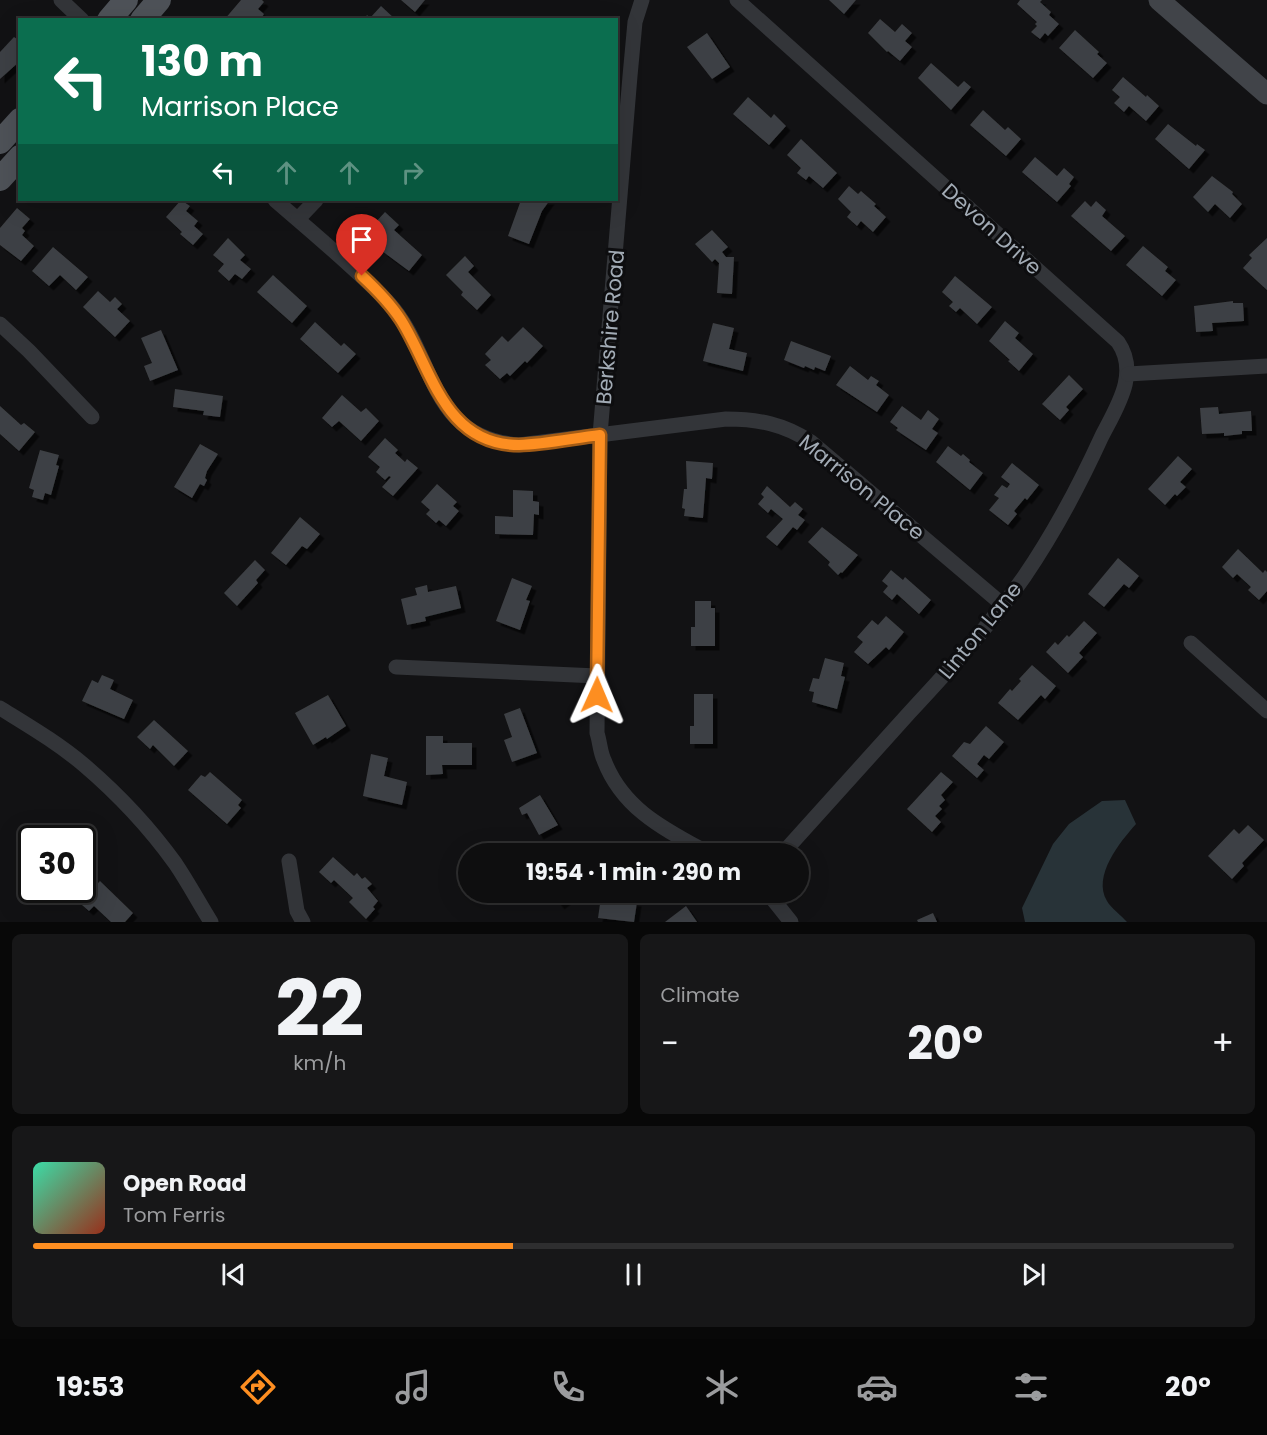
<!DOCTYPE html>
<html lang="en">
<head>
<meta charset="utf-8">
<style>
  body { margin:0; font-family:Poppins,sans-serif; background:#171718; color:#f1f3f6; height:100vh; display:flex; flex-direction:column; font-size:22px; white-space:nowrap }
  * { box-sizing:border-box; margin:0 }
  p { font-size:20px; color:#9b9c9e }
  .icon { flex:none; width:33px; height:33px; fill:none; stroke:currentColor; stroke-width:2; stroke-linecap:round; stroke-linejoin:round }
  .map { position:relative; height:922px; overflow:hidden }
  .panel { display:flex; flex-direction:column; gap:12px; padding:12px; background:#080808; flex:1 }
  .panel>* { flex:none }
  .banner { position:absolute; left:18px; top:18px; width:600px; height:183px; border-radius:0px; box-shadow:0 6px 24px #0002,0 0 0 2px #2e2e2f; background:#0b6e4f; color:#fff; overflow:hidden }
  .speed { position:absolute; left:18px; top:825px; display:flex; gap:12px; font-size:30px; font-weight:700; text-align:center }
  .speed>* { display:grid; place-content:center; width:78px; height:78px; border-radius:50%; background:#0e0e0f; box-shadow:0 6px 24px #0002,0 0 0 2px #2e2e2f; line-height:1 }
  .speed .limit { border:3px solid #111; border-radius:9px; background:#fff; color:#111 }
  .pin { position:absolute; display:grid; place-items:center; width:51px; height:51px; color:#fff; margin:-62px -26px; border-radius:50% 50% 50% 0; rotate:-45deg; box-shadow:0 0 6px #0007 }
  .pin .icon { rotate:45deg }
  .me { position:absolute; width:66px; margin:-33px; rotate:1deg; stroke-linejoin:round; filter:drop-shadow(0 0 4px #0008) }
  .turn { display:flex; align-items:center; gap:21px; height:126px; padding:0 24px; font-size:27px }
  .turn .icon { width:78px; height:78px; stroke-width:2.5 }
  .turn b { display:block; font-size:42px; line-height:51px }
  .lanes { display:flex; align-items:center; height:57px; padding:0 24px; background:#0003; justify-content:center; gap:30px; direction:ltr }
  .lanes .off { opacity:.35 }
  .big { font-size:45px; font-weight:700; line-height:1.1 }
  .panel .card { flex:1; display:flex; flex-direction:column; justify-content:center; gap:9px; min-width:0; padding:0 21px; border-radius:9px; background:#171718 }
  .panel .dial { align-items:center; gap:0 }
  .dial b { font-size:78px; line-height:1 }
  .song { display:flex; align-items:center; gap:18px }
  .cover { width:72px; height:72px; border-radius:9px; background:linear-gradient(135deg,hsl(160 70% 55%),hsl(10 70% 35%)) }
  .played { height:6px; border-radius:3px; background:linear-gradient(90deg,#fd8e21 40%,#2e2e2f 40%) }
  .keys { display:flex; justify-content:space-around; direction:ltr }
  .heat { display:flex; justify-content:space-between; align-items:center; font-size:33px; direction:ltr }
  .panel .tiles { flex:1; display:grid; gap:12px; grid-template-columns:1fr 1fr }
  .card:last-child { grid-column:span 2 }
  .trip { position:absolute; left:458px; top:843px; width:351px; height:60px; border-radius:30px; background:#0e0e0f; box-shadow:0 6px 24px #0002,0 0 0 2px #2e2e2f; font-weight:700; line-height:60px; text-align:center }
  .tab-bar { display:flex; height:96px; justify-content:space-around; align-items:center; background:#060606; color:#9b9c9e }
  .tab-bar .icon { width:42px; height:42px }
  .tab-bar .active { color:#fd8e21 }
  .tab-bar b { font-size:27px; color:#f1f3f6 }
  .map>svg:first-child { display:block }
</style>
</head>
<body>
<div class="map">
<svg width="1267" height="922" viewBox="0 0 1267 922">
  <defs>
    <filter id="shadow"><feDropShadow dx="4.5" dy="4.5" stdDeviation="0" flood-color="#0009"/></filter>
  </defs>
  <rect width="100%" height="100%" fill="#121214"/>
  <path fill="#283338" d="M1125 800 1136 824C1120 842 1092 876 1107 901 1111 908 1121 915 1127 922H1025L1022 908 1053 844 1069 824 1102 801Z"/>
  <g fill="#3e4044" filter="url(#shadow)">
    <polygon points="241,0 262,0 264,2 258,9 264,14 260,20 224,20"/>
    <polygon points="401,0 425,0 415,12"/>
    <polygon points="829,0 856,0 844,14"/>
    <polygon points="1020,0 1042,0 1040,2 1051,12 1049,15 1059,24 1048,36 1045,33 1040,39 1031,32 1037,26 1035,24 1037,22 1017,4"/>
    <polygon points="381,6 396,20 364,20 367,15 370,18"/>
    <polygon points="880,19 895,32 902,24 912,33 905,41 912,47 900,61 888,51 887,52 868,33"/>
    <polygon points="1075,30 1099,52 1097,54 1107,63 1093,78 1059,48"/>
    <polygon points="707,33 730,67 712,79 687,47"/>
    <polygon points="14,37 20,41 20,61 0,79 0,52"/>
    <polygon points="931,63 958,87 964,81 971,87 951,110 918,78"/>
    <polygon points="1123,77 1146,97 1147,95 1159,106 1146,121 1129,106 1124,112 1114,103 1120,97 1112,90"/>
    <polygon points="748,97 771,118 774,114 786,126 769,145 733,114"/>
    <polygon points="983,110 1005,130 1008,127 1021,139 1006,156 970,125"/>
    <polygon points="1168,124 1196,146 1197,144 1205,150 1189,169 1155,139"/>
    <polygon points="801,139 837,173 823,188 809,176 806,180 797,173 801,168 787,155"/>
    <polygon points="1035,157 1057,176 1064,168 1074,177 1069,184 1071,186 1057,202 1022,172"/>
    <polygon points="1212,176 1233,192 1232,194 1242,204 1230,218 1215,204 1208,212 1193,197"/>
    <polygon points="849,186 858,194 861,191 876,204 874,206 886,217 873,232 861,221 857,226 847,217 851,212 838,199"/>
    <polygon points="181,200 190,206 186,211 198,221 194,226 203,234 193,245 180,234 182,232 166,217"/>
    <polygon points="521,200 550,200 542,211 529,244 508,236"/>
    <polygon points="1085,201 1091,207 1096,201 1106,210 1102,216 1125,236 1111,251 1071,216"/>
    <polygon points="17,208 30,219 22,228 25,231 22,235 34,246 21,261 0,245 0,228"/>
    <polygon points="385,212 399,225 394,230 422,255 409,271 382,251 384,249 378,243 386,234 374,224"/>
    <polygon points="712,230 728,247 722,252 726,257 734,257 732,294 717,293 719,263 715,259 712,262 695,244"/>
    <polygon points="228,238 245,255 240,260 251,269 242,279 235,274 229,281 218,271 224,264 213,255"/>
    <polygon points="1267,238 1267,290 1243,268 1252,258 1249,255"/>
    <polygon points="1143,246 1168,267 1165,271 1176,280 1162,296 1126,265"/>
    <polygon points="53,247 88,277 76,290 60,275 49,286 32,271"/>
    <polygon points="465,256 474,266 468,272 491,295 477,310 461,295 463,292 446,275"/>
    <polygon points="273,275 307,306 292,323 257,292"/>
    <polygon points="955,276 992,307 977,324 960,308 956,312 949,306 953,302 942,292"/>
    <polygon points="98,291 110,302 115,297 122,304 117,309 130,321 115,337 83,307"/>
    <polygon points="1233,301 1233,303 1243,303 1244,321 1212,323 1213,331 1196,332 1194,306"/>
    <polygon points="1005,321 1019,333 1015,338 1033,354 1019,371 1008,361 1010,360 989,341"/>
    <polygon points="315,322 341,346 344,343 356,354 338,373 300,339"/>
    <polygon points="713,323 734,328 729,349 747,353 743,371 703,361"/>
    <polygon points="523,327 543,346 527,363 525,361 510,376 507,373 500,379 485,365 491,360 485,354 502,336 508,342"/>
    <polygon points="161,330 178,370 150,381 144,366 152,363 141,338"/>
    <polygon points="791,341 831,356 825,371 815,367 814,370 805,366 804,368 784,360"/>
    <polygon points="850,366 868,380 871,376 879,381 876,385 889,395 877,412 836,385"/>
    <polygon points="1069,375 1083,389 1066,407 1069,410 1060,420 1042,404"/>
    <polygon points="175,389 223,396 220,417 203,415 204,411 173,407"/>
    <polygon points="342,395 361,412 366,408 379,421 361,441 339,421 332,427 322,418"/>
    <polygon points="0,406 21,425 24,423 35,432 19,451 0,434"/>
    <polygon points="902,406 921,420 928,410 939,419 932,429 938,433 926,450 896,430 898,428 890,422"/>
    <polygon points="1218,407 1219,414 1251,411 1252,431 1242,431 1242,434 1224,436 1224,433 1202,434 1200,408"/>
    <polygon points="385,438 398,450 395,453 405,462 407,459 418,468 393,496 382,487 391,477 389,476 385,480 376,472 380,467 368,457"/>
    <polygon points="200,444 218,454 207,471 205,478 207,480 204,486 200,484 192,498 174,487"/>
    <polygon points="948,446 961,456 963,454 970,460 969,462 983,473 970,490 936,462"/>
    <polygon points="40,450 59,455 56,465 59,466 51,495 45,493 43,500 32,497 34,490 29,488"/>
    <polygon points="1178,456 1192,469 1180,482 1186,487 1177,496 1175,494 1165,505 1148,489"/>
    <polygon points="686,461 713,463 712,479 706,478 703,518 684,516 685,509 682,508 684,489 687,489"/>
    <polygon points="1012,463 1039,485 1027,500 1025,498 1014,511 1017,514 1008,525 989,510 999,498 994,495 1002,485 1007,488 1010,484 1001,477"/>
    <polygon points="437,484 457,502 453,506 459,511 446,526 439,520 436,523 426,514 430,510 421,502"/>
    <polygon points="767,486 790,507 795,502 803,509 798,515 805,520 797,530 793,527 777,546 766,537 783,519 771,509 768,513 758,504 764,497 761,494"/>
    <polygon points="513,490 533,491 533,501 539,502 539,515 534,514 533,535 495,534 495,516 513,517"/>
    <polygon points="300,517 320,534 307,549 302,546 286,565 271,553"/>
    <polygon points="822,527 858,555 842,573 841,572 838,575 828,565 830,562 808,542"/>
    <polygon points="1238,549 1263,573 1265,570 1267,572 1267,591 1259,600 1248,590 1251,587 1237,574 1233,578 1222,567"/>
    <polygon points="1118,558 1139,576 1129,588 1124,584 1104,607 1088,594"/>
    <polygon points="255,560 265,570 256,580 258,583 237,606 224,593"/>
    <polygon points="891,570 903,580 905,577 931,600 919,614 897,594 892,600 883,592 888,586 882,581"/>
    <polygon points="512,578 532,586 526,600 530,601 520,630 496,621"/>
    <polygon points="427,585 428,592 456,586 461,608 425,617 426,621 407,625 401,599 417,595 415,588"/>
    <polygon points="695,601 711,601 711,608 715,608 715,646 691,646 691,627 695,627"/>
    <polygon points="886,616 904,632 889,650 886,647 868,664 854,652 863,642 857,637 872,620 878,625"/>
    <polygon points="1084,621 1097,633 1079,653 1083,657 1068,673 1046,652 1055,642 1058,645 1067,635 1069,637"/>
    <polygon points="825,658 844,663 841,676 845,677 837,709 812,702 814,692 809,691 813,678 819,679"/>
    <polygon points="1032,665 1056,686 1045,699 1041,695 1018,720 998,703 1010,689 1012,691 1021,681 1019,679"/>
    <polygon points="102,675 114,680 110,689 133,700 124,719 82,701 92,680 98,683"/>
    <polygon points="694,694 713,694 713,744 690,744 690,726 694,726"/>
    <polygon points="328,695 346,726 327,739 326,737 313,745 295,713"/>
    <polygon points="520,708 537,753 512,762 504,740 512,737 504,714"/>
    <polygon points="154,720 188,751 174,766 153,745 150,749 137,737"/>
    <polygon points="986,726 1004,742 989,759 984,755 977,764 984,770 977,778 952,756 964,742 970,744"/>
    <polygon points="426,736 443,736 443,743 472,743 472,765 442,765 443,774 426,775"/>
    <polygon points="371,754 388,758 384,776 407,782 402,805 363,796"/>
    <polygon points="210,772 242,800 238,805 241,808 227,824 188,790 201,775 205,777"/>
    <polygon points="941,772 953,782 941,795 945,800 939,806 942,809 935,816 941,822 932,832 907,809"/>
    <polygon points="540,795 558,825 539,835 527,813 522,815 519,808"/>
    <polygon points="1248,825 1264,840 1242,863 1244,866 1232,879 1208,856 1234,829 1239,834"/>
    <polygon points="62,831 71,838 55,838"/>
    <polygon points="82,854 94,863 82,876"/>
    <polygon points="333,857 354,876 357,873 362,879 365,877 372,884 367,888 378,901 373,907 375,909 366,919 349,902 353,898 334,880 331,883 319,872"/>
    <polygon points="100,881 133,913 125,922 111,922 94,906 89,911 82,905 86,900 84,898"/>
    <polygon points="550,892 577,892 560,905"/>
    <polygon points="601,897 637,902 634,922 598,918"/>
    <polygon points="686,906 697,922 665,922"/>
    <polygon points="933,913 937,922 918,922 917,920"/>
  </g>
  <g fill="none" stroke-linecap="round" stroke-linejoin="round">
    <g stroke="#333539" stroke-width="15">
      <polyline points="61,0 82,20"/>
      <path d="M642 0 635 22 630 76 600 435 597 733C600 742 600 752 604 760 623 810 666 830 710 854"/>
      <path d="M737 0 1118 342C1140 374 1116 408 1101 438 1079 486 1054 533 1024 577 990 625 950 669 910 712 868 759 825 806 782 854"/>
      <path d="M275 200C313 233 352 265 387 301 437 354 425 437 519 445L726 419C758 419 784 424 811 442L1003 605"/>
      <polyline points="298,219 316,200"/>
      <polyline points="0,324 29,351 92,417"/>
      <polyline points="1128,374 1267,366"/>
      <polyline points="1191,643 1267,711"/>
      <polyline points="396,667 597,676"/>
      <path d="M0 708C29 726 58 743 84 765 118 794 149 827 175 863 188 882 199 903 211 922"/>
      <polyline points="289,861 297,911 303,922"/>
      <polyline points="767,892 791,922"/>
    </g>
    <polyline stroke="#414449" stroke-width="21" points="1159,0 1267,94"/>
    <g stroke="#4e5258" stroke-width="24">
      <polyline points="109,20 126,0"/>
      <polyline points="142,20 159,0"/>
      <polyline points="0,142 20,120"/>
      <polyline points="0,179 20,157"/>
    </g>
  </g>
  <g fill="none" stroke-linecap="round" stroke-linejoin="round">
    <defs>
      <path id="route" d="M362 276C376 289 390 303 401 320 432 369 444 445 519 445 546 444 574 438 600 435L597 695"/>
    </defs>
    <use href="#route" stroke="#a45c15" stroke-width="15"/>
    <use href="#route" stroke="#fd8e21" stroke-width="10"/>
  </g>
  <g text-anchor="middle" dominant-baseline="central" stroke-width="6" stroke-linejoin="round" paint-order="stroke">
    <g font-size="21" fill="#a2abb5" stroke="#0d0d0f">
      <text transform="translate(992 229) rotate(42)">Devon Drive</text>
      <text transform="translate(610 327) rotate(-85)">Berkshire Road</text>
      <text transform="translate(862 487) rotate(39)">Marrison Place</text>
      <text transform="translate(980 630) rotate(-51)">Linton Lane</text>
    </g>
  </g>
</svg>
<div class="speed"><div class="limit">30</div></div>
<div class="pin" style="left:362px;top:276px;background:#d93025"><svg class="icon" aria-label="arrive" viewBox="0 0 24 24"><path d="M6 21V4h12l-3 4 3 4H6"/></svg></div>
<svg class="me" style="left:597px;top:695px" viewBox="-20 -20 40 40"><path d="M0-17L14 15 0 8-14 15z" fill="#fd8e21" stroke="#fff" stroke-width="4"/></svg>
<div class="trip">19:54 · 1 min · 290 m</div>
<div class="banner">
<div class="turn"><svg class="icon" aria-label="left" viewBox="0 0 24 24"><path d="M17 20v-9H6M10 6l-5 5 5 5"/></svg><div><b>130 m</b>Marrison Place</div></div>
<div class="lanes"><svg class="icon" aria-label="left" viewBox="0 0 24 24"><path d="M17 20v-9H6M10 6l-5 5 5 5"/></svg><svg class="icon off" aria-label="ahead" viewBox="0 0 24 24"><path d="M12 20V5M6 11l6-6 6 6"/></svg><svg class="icon off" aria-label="ahead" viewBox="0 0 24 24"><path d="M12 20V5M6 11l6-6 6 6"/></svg><svg class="icon off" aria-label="right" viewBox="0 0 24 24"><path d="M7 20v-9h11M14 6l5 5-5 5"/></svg></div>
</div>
</div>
<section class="panel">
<div class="tiles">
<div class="card dial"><b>22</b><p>km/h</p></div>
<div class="card"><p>Climate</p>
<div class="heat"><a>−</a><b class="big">20°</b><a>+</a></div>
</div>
<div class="card">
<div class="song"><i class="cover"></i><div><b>Open Road</b><p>Tom Ferris</p></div></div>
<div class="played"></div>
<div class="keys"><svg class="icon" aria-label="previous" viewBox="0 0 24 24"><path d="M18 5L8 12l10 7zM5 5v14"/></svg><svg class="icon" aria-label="pause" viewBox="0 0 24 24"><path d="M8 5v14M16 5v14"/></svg><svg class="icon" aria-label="next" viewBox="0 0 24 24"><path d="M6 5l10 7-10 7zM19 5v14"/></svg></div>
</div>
</div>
</section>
<nav class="tab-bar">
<b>19:53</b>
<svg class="icon active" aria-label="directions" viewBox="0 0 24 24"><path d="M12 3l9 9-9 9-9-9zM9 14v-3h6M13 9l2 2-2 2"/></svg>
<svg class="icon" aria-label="music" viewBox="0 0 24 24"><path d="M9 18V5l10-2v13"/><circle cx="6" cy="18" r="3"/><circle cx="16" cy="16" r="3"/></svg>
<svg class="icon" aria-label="phone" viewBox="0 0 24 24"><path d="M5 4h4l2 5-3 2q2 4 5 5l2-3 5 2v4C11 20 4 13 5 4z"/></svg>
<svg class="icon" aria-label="climate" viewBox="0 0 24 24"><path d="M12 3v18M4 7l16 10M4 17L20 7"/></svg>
<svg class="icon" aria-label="car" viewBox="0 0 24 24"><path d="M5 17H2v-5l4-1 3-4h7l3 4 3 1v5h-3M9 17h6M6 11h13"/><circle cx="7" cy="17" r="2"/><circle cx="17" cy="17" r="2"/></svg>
<svg class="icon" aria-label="filters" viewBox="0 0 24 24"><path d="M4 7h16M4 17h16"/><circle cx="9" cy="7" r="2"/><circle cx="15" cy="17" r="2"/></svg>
<b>20°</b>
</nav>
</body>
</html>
